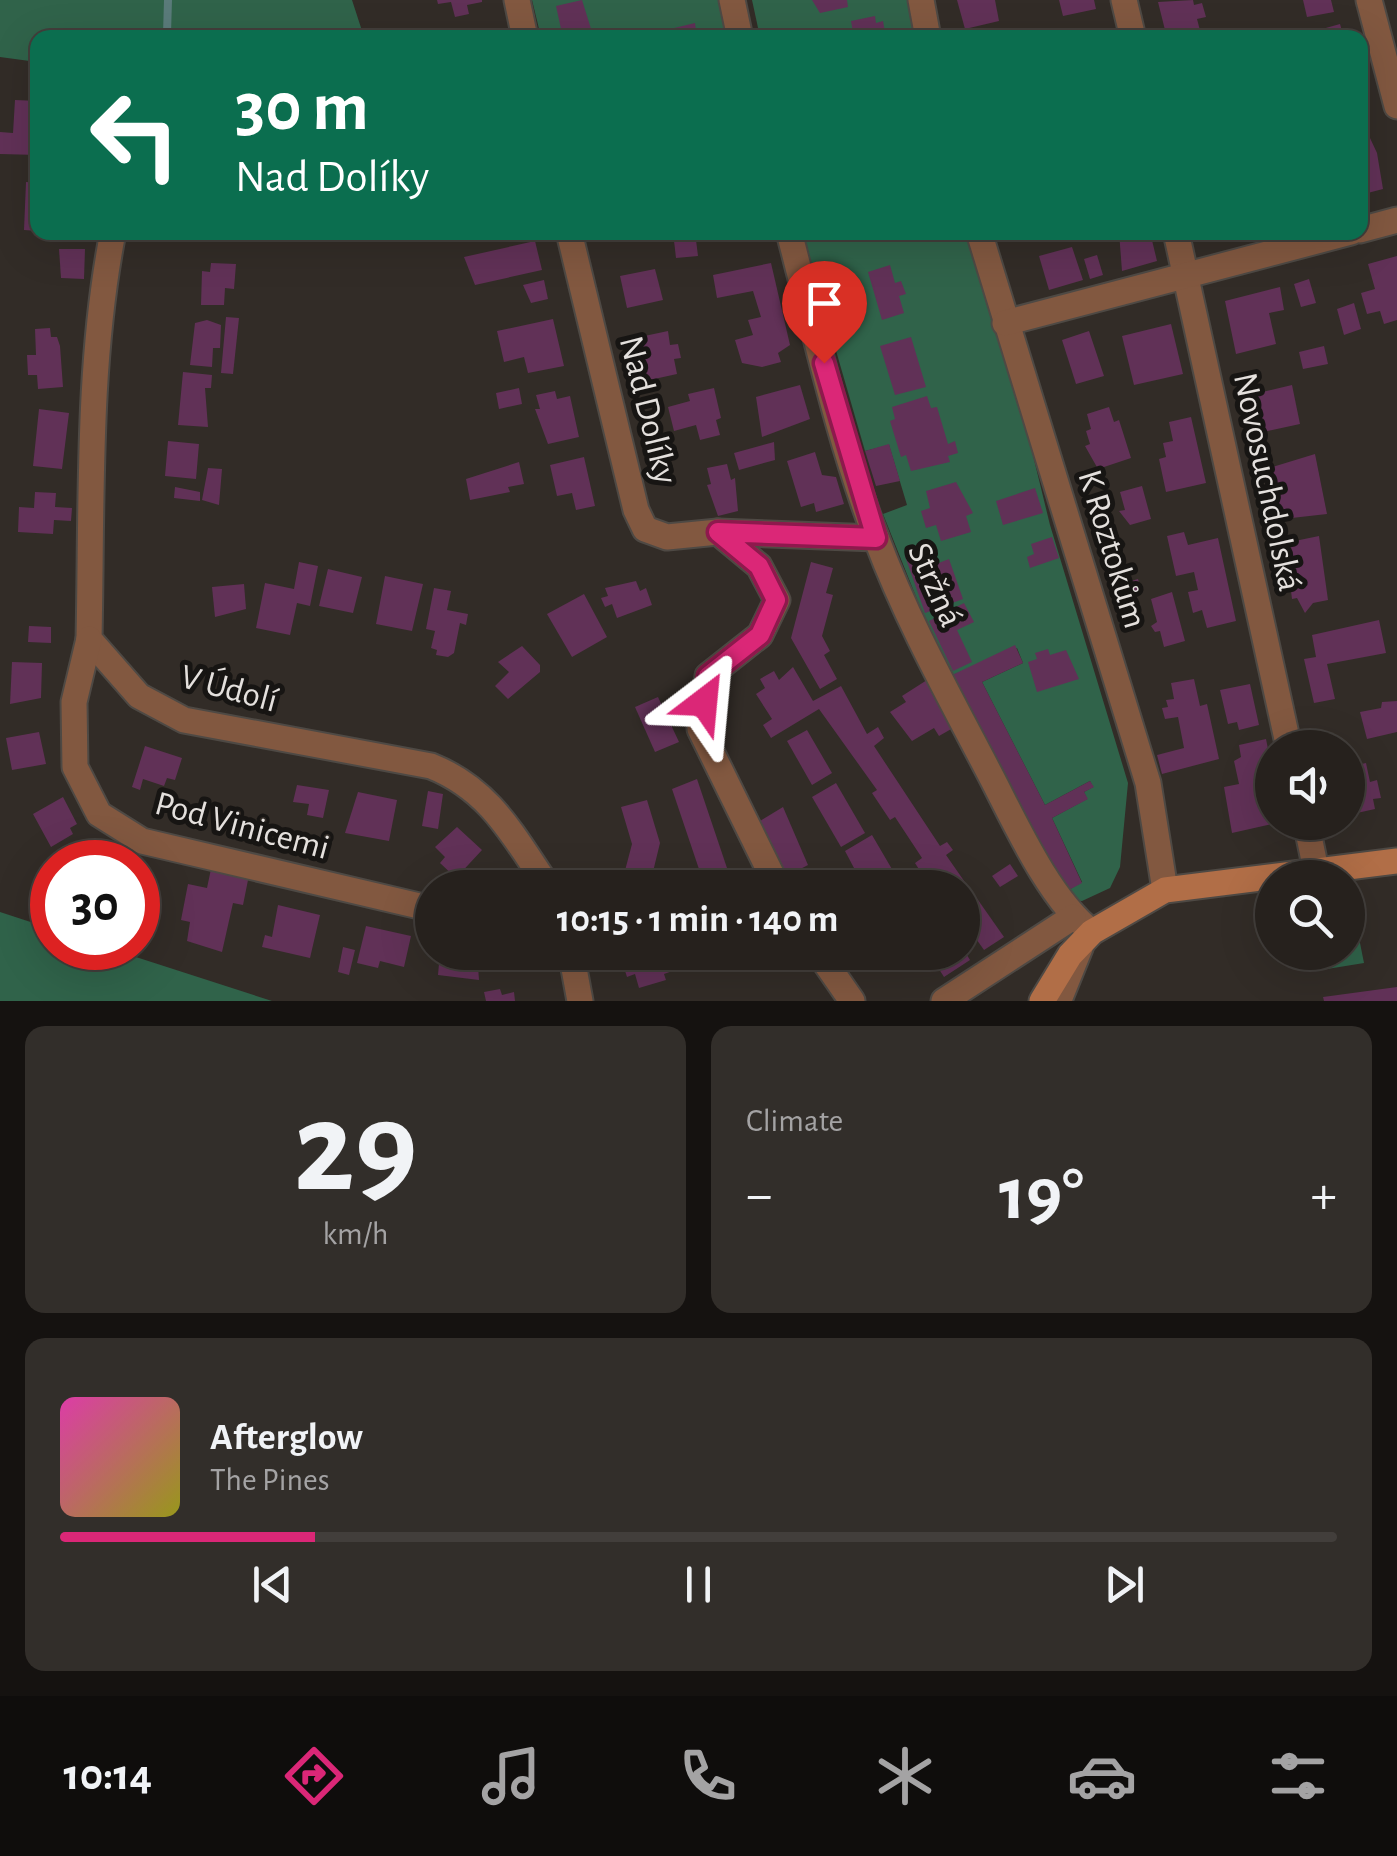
<!DOCTYPE html>
<html lang="en">
<head>
<meta charset="utf-8">
<style>
  body { margin:0; font-family:"Alegreya Sans",sans-serif; background:#322e2a; color:#f1f3f6; height:100vh; display:flex; flex-direction:column; font-size:38px; white-space:nowrap }
  * { box-sizing:border-box; margin:0 }
  p { font-size:32px; color:#a4a3a4 }
  .icon { flex:none; width:55px; height:55px; fill:none; stroke:currentColor; stroke-width:2; stroke-linecap:round; stroke-linejoin:round }
  .map { position:relative; height:1001px; overflow:hidden }
  .sheet { display:flex; flex-direction:column; gap:25px; padding:25px; background:#151210; flex:1 }
  .sheet>* { flex:none }
  .hud { position:absolute; left:30px; top:30px; width:1338px; height:210px; border-radius:20px; box-shadow:0 10px 40px #0002,0 0 0 2px #423e3b; background:#0b6e4f; color:#fff; overflow:hidden }
  .tools { position:absolute; left:1255px; top:730px; display:grid; gap:20px }
  .tools a { display:grid; place-items:center; width:110px; height:110px; border-radius:50%; background:#26211d; box-shadow:0 10px 40px #0002,0 0 0 2px #423e3b; font-size:50px }
  .speed { position:absolute; left:30px; top:840px; display:flex; gap:20px; font-size:50px; font-weight:700; text-align:center }
  .speed>* { display:grid; place-content:center; width:130px; height:130px; border-radius:50%; background:#26211d; box-shadow:0 10px 40px #0002,0 0 0 2px #423e3b; line-height:1 }
  .speed .limit { border:15px solid #d22; background:#fff; color:#111 }
  .pin { position:absolute; display:grid; place-items:center; width:85px; height:85px; color:#fff; margin:-102px -42px; border-radius:50% 50% 50% 0; rotate:-45deg; box-shadow:0 0 10px #0007 }
  .pin .icon { rotate:45deg }
  .me { position:absolute; width:110px; margin:-55px; rotate:29deg; stroke-linejoin:round; filter:drop-shadow(0 0 8px #0008) }
  .turn { display:flex; align-items:center; gap:35px; height:210px; padding:0 40px; font-size:45px }
  .turn .icon { width:130px; height:130px; stroke-width:2.5 }
  .turn b { display:block; font-size:70px; line-height:85px }
  .big { font-size:75px; font-weight:700; line-height:1.1 }
  .sheet .card { flex:1; display:flex; flex-direction:column; justify-content:center; gap:15px; min-width:0; padding:0 35px; border-radius:20px; background:#322e2a }
  .sheet .dial { align-items:center; gap:0 }
  .dial b { font-size:130px; line-height:1 }
  .song { display:flex; align-items:center; gap:30px }
  .cover { width:120px; height:120px; border-radius:15px; background:linear-gradient(135deg,hsl(320 70% 55%),hsl(60 70% 35%)) }
  .played { height:10px; border-radius:5px; background:linear-gradient(90deg,#db2777 20%,#423e3b 20%) }
  .keys { display:flex; justify-content:space-around; direction:ltr }
  .heat { display:flex; justify-content:space-between; align-items:center; font-size:55px; direction:ltr }
  .sheet .tiles { flex:1; display:grid; gap:25px; grid-template-columns:1fr 1fr }
  .card:last-child { grid-column:span 2 }
  .trip { position:absolute; left:415px; top:870px; width:565px; height:100px; border-radius:50px; background:#26211d; box-shadow:0 10px 40px #0002,0 0 0 2px #423e3b; font-weight:700; line-height:100px; text-align:center }
  .menu { display:flex; height:160px; justify-content:space-around; align-items:center; background:#0f0d0c; color:#a4a3a4 }
  .menu .icon { width:70px; height:70px }
  .menu .on { color:#db2777 }
  .menu b { font-size:45px; color:#f1f3f6 }
  .map>svg:first-child { display:block }
</style>
</head>
<body>
<div class="map">
<svg width="1397" height="1001" viewBox="0 0 1397 1001">
  <rect width="100%" height="100%" fill="#322c27"/>
  <g fill="#30634a">
    <polygon points="0,0 352,0 364,37 38,38 37,62 0,57"/>
    <polygon points="532,0 720,0 728,37 541,37"/>
    <polygon points="752,0 922,0 931,37 760,37"/>
    <polygon points="802,233 979,233 1050,525 1128,783 1120,867 1110,888 1082,901 1070,900 1065,892 1082,882 1052,818 1087,799 1084,792 1093,787 1090,781 1045,805 982,682 1023,663 1017,648 948,677 883,514 907,505 889,445 865,451"/>
    <polygon points="0,912 52,929 52,948 108,948 272,1001 0,1001"/>
    <polygon points="1354,913 1364,963 1321,970 1318,953 1348,952 1348,915"/>
  </g>
  <g fill="none" stroke-linecap="round" stroke-linejoin="round">
    <polyline stroke="#5a7b7a" stroke-width="8" points="167,34 168,0"/>
  </g>
  <g fill="#613157">
    <polygon points="437,0 482,0 482,2 467,5 469,14 455,17 451,2 438,4"/>
    <polygon points="582,0 592,32 563,38 556,6"/>
    <polygon points="812,0 847,0 848,7 820,13"/>
    <polygon points="957,0 995,0 999,21 965,29"/>
    <polygon points="1059,0 1094,0 1096,9 1063,16"/>
    <polygon points="1193,0 1194,5 1202,3 1206,17 1197,19 1202,38 1167,38 1158,2"/>
    <polygon points="1303,0 1331,0 1334,12 1307,17"/>
    <polygon points="875,16 876,23 883,21 886,38 854,38 851,21"/>
    <polygon points="695,23 697,38 674,38 670,29"/>
    <polygon points="1340,24 1344,38 1316,38 1315,31"/>
    <polygon points="15,100 38,101 38,155 0,154 0,132 13,133"/>
    <polygon points="1370,138 1377,153 1383,189 1360,195 1360,140"/>
    <polygon points="26,182 38,183 38,231 24,230"/>
    <polygon points="673,232 695,232 698,256 676,258"/>
    <polygon points="1119,232 1150,232 1157,261 1122,271"/>
    <polygon points="535,241 542,270 475,285 464,257"/>
    <polygon points="1072,247 1083,280 1049,290 1039,256"/>
    <polygon points="59,249 85,249 84,279 61,278"/>
    <polygon points="1097,255 1103,275 1090,279 1084,259"/>
    <polygon points="1397,256 1397,320 1384,324 1380,311 1367,314 1361,293 1375,289 1368,264"/>
    <polygon points="211,263 236,264 234,289 225,288 224,305 201,305 202,271 210,272"/>
    <polygon points="771,263 790,345 778,353 781,362 762,367 742,363 735,340 753,335 748,320 761,317 753,291 717,298 713,275"/>
    <polygon points="890,265 895,283 901,281 906,294 899,296 904,313 882,320 868,272"/>
    <polygon points="655,269 663,300 627,308 620,276"/>
    <polygon points="1309,279 1316,303 1301,307 1294,284"/>
    <polygon points="544,280 548,299 531,303 523,285"/>
    <polygon points="1280,287 1284,310 1269,313 1276,344 1236,354 1225,301"/>
    <polygon points="1354,303 1361,329 1344,335 1337,309"/>
    <polygon points="226,317 239,318 233,374 221,373"/>
    <polygon points="553,319 564,366 528,373 524,357 504,362 497,331"/>
    <polygon points="207,320 221,325 220,348 213,348 212,367 190,365 195,323"/>
    <polygon points="1171,324 1183,374 1134,385 1122,336"/>
    <polygon points="50,328 51,337 57,337 60,346 63,387 38,389 37,375 28,375 27,355 36,355 35,329"/>
    <polygon points="668,331 670,345 678,344 681,358 674,359 677,374 645,381 635,338"/>
    <polygon points="1089,331 1104,376 1076,384 1062,340"/>
    <polygon points="911,337 926,387 895,395 880,346"/>
    <polygon points="1324,346 1328,364 1303,369 1299,352"/>
    <polygon points="183,372 212,375 211,388 205,388 208,427 178,425"/>
    <polygon points="800,385 810,419 762,437 756,397"/>
    <polygon points="1292,385 1300,424 1254,434 1245,396"/>
    <polygon points="519,388 522,404 499,409 496,393"/>
    <polygon points="714,388 721,418 716,420 720,435 700,440 696,425 674,431 668,407 690,401 688,394"/>
    <polygon points="555,391 557,399 570,396 579,437 548,444 535,409 540,409 536,395"/>
    <polygon points="927,396 931,408 937,407 948,444 955,441 958,453 948,456 950,462 911,471 906,455 901,457 890,421 895,419 892,407"/>
    <polygon points="1109,407 1114,422 1119,420 1131,458 1098,469 1085,446 1090,444 1086,431 1091,429 1087,414"/>
    <polygon points="39,409 69,413 62,469 33,466"/>
    <polygon points="1191,417 1206,483 1166,492 1159,459 1166,457 1163,443 1173,441 1169,422"/>
    <polygon points="168,441 199,444 196,479 165,476"/>
    <polygon points="774,442 775,460 739,470 734,453"/>
    <polygon points="889,444 900,481 876,486 865,451"/>
    <polygon points="815,452 822,475 836,477 844,504 816,512 814,503 801,507 787,461"/>
    <polygon points="1315,454 1327,514 1274,520 1263,470"/>
    <polygon points="584,457 595,506 576,510 572,493 557,496 550,465"/>
    <polygon points="519,462 524,484 508,487 510,492 470,500 466,479"/>
    <polygon points="727,464 731,480 735,478 738,511 718,516 707,485 711,484 707,468"/>
    <polygon points="208,468 222,469 219,505 202,500"/>
    <polygon points="956,482 973,513 966,516 971,532 941,541 936,525 926,528 921,511 930,508 926,491"/>
    <polygon points="1142,486 1151,519 1130,525 1119,511 1125,510 1120,492"/>
    <polygon points="175,487 200,492 200,501 174,498"/>
    <polygon points="1035,488 1043,513 1003,525 996,501"/>
    <polygon points="35,492 56,493 55,507 72,508 71,521 54,520 53,534 18,532 19,507 34,508"/>
    <polygon points="1184,532 1188,545 1218,538 1236,621 1207,628 1202,610 1193,613 1188,592 1198,590 1194,572 1176,576 1167,536"/>
    <polygon points="1319,536 1328,600 1313,603 1305,613 1297,598 1292,599 1285,543"/>
    <polygon points="1052,537 1059,558 1030,568 1027,557 1034,554 1031,544"/>
    <polygon points="925,548 931,566 949,559 963,599 925,613 905,556"/>
    <polygon points="299,562 318,566 310,606 297,603 290,635 256,628 265,583 294,589"/>
    <polygon points="811,562 833,568 826,593 833,595 822,636 830,651 824,655 837,679 820,689 791,638"/>
    <polygon points="328,569 362,577 353,613 319,606"/>
    <polygon points="385,576 423,584 412,631 376,624"/>
    <polygon points="1138,579 1141,590 1119,597 1115,586"/>
    <polygon points="636,581 640,591 646,588 652,605 617,618 612,604 605,607 601,598 608,596 605,588"/>
    <polygon points="244,584 246,609 215,617 212,587"/>
    <polygon points="434,588 451,591 447,610 468,614 466,625 460,623 454,653 448,657 436,655 437,650 431,648 435,631 426,629"/>
    <polygon points="1172,592 1185,641 1164,647 1160,631 1155,632 1151,626 1157,622 1151,599"/>
    <polygon points="584,594 607,637 572,657 547,614"/>
    <polygon points="964,603 974,622 957,630 972,662 953,671 929,621"/>
    <polygon points="1379,620 1386,653 1327,664 1335,699 1314,703 1304,659 1316,657 1312,635"/>
    <polygon points="29,626 51,627 51,643 28,642"/>
    <polygon points="1015,645 1023,663 982,682 1045,805 1090,781 1094,787 1084,792 1088,799 1052,818 1082,883 1065,892 948,677"/>
    <polygon points="522,646 540,665 540,672 508,699 495,686 509,672 498,662"/>
    <polygon points="1048,649 1050,655 1066,650 1079,679 1037,692 1028,662 1037,659 1035,653"/>
    <polygon points="12,662 42,663 41,698 10,704"/>
    <polygon points="793,667 813,701 841,686 867,734 878,727 884,738 874,746 940,846 947,842 953,850 946,855 969,888 962,892 962,888 931,888 915,863 922,858 895,817 890,820 872,793 877,790 819,709 771,738 763,725 772,719 756,694 765,688 760,679 774,671 779,680"/>
    <polygon points="1194,679 1200,706 1207,704 1219,759 1162,774 1157,755 1184,748 1178,717 1165,719 1162,708 1168,707 1166,700 1174,699 1171,683"/>
    <polygon points="927,680 953,728 939,736 934,728 912,741 890,712 906,702 902,696"/>
    <polygon points="1250,684 1259,725 1239,730 1237,722 1228,724 1220,690"/>
    <polygon points="658,697 679,742 655,752 635,707"/>
    <polygon points="1397,701 1397,732 1367,739 1360,712 1381,708 1382,702"/>
    <polygon points="807,730 832,773 812,785 787,741"/>
    <polygon points="39,732 46,764 12,770 6,738"/>
    <polygon points="1266,739 1272,769 1272,824 1232,833 1224,787 1239,784 1234,761 1241,757 1239,745"/>
    <polygon points="145,746 182,758 175,780 167,778 164,786 143,779 140,790 132,787"/>
    <polygon points="1366,763 1370,782 1377,780 1381,798 1373,799 1375,809 1348,815 1348,767"/>
    <polygon points="697,779 728,871 703,881 672,789"/>
    <polygon points="836,783 865,833 841,847 812,797"/>
    <polygon points="297,785 329,790 323,818 307,815 309,804 293,802"/>
    <polygon points="428,791 443,794 438,829 422,826"/>
    <polygon points="358,792 397,800 389,841 345,833"/>
    <polygon points="63,797 77,824 70,828 73,834 51,847 33,814"/>
    <polygon points="647,800 660,843 649,888 622,882 632,844 621,807"/>
    <polygon points="783,807 808,865 787,876 760,821"/>
    <polygon points="457,827 482,850 456,878 440,863 445,857 435,847"/>
    <polygon points="872,835 903,888 854,888 846,873 854,868 845,851"/>
    <polygon points="1010,864 1018,876 1000,887 992,876"/>
    <polygon points="211,869 248,880 243,905 233,903 222,952 187,941 190,922 181,920 188,884 207,888"/>
    <polygon points="971,890 1004,937 984,950 962,919 962,894"/>
    <polygon points="278,905 320,915 310,958 262,947 265,935 272,937"/>
    <polygon points="366,926 411,936 404,967 380,961 378,968 357,963"/>
    <polygon points="343,947 355,950 349,975 338,972"/>
    <polygon points="440,952 477,952 479,980 438,975"/>
    <polygon points="619,952 673,952 678,969 664,974 666,980 639,988 635,974 627,977"/>
    <polygon points="727,952 779,952 779,953 732,969"/>
    <polygon points="928,952 965,952 970,960 944,977"/>
    <polygon points="1397,987 1397,1001 1324,1001 1323,997"/>
    <polygon points="500,989 502,995 514,992 515,1001 486,1001 484,992"/>
  </g>
  <g fill="none" stroke-linecap="round" stroke-linejoin="round">
    <defs>
      <polyline id="lane" points="1064,1001 1085,949"/>
      <g id="street">
        <polyline points="517,0 525,38"/>
        <polyline points="732,0 740,38"/>
        <polyline points="921,0 928,38"/>
        <polyline points="1124,0 1133,38"/>
        <polyline points="1369,0 1397,106"/>
        <polyline points="1360,230 1397,220"/>
        <path d="M113 232C87 365 92 504 89 639L139 696 184 720 431 766C491 790 513 836 549 888"/>
        <polyline points="569,232 636,510 645,529 667,537 718,532 876,538"/>
        <path d="M789 232C816 335 839 441 877 540 908 623 952 701 993 780 1017 827 1051 901 1092 932"/>
        <polyline points="979,232 1148,783 1165,890"/>
        <polyline points="1176,232 1289,748"/>
        <polyline points="1005,323 1351,232"/>
        <polyline points="718,532 759,566 777,600 760,635 708,676 700,729 778,888"/>
        <polyline points="89,639 74,702 75,767 99,814 142,841 432,909"/>
        <polyline points="1306,822 1316,870"/>
        <polyline points="571,952 580,1001"/>
        <polyline points="818,952 852,1001"/>
        <polyline points="944,1001 1073,917"/>
      </g>
      <polyline id="secondary" points="1042,1001 1070,955 1092,932 1165,890 1397,861"/>
    </defs>
    <use href="#lane" stroke="#4e4944" stroke-width="19"/>
    <use href="#street" stroke="#4e4944" stroke-width="29"/>
    <use href="#secondary" stroke="#4e4944" stroke-width="29"/>
    <use href="#lane" stroke="#825840" stroke-width="15"/>
    <use href="#street" stroke="#825840" stroke-width="25"/>
    <use href="#secondary" stroke="#b16e47" stroke-width="25"/>
  </g>
  <g fill="none" stroke-linecap="round" stroke-linejoin="round">
    <defs>
      <polyline id="route" points="704,702 708,676 760,635 776,600 759,566 718,532 876,538 824,363"/>
    </defs>
    <use href="#route" stroke="#8e194d" stroke-width="25"/>
    <use href="#route" stroke="#db2777" stroke-width="18"/>
  </g>
  <g text-anchor="middle" dominant-baseline="central" stroke-width="10" stroke-linejoin="round" paint-order="stroke">
    <g font-size="35" fill="#e4e0dd" stroke="#171513">
      <text transform="translate(648 410) rotate(76)">Nad Dolíky</text>
      <text transform="translate(1267 482) rotate(78)">Novosuchdolská</text>
      <text transform="translate(1112 549) rotate(73)">K Roztokům</text>
      <text transform="translate(935 585) rotate(66)">Stržná</text>
      <text transform="translate(229 689) rotate(15)">V Údolí</text>
      <text transform="translate(242 826) rotate(15)">Pod Vinicemi</text>
    </g>
  </g>
</svg>
<div class="tools">
<a><svg class="icon" aria-label="sound" viewBox="0 0 24 24"><path d="M4 9h4l5-4v14l-5-4H4zM17 9q2 3 0 6"/></svg></a>
<a><svg class="icon" aria-label="search" viewBox="0 0 24 24"><circle cx="10" cy="10" r="6"/><path d="M15 15l6 6"/></svg></a>
</div>
<div class="speed"><div class="limit">30</div></div>
<div class="pin" style="left:824px;top:363px;background:#d93025"><svg class="icon" aria-label="arrive" viewBox="0 0 24 24"><path d="M6 21V4h12l-3 4 3 4H6"/></svg></div>
<svg class="me" style="left:704px;top:702px" viewBox="-20 -20 40 40"><path d="M0-17L14 15 0 8-14 15z" fill="#db2777" stroke="#fff" stroke-width="4"/></svg>
<div class="trip">10:15 · 1 min · 140 m</div>
<div class="hud">
<div class="turn"><svg class="icon" aria-label="left" viewBox="0 0 24 24"><path d="M17 20v-9H6M10 6l-5 5 5 5"/></svg><div><b>30 m</b>Nad Dolíky</div></div>
</div>
</div>
<section class="sheet">
<div class="tiles">
<div class="card dial"><b>29</b><p>km/h</p></div>
<div class="card"><p>Climate</p>
<div class="heat"><a>−</a><b class="big">19°</b><a>+</a></div>
</div>
<div class="card">
<div class="song"><i class="cover"></i><div><b>Afterglow</b><p>The Pines</p></div></div>
<div class="played"></div>
<div class="keys"><svg class="icon" aria-label="previous" viewBox="0 0 24 24"><path d="M18 5L8 12l10 7zM5 5v14"/></svg><svg class="icon" aria-label="pause" viewBox="0 0 24 24"><path d="M8 5v14M16 5v14"/></svg><svg class="icon" aria-label="next" viewBox="0 0 24 24"><path d="M6 5l10 7-10 7zM19 5v14"/></svg></div>
</div>
</div>
</section>
<nav class="menu">
<b>10:14</b>
<svg class="icon on" aria-label="directions" viewBox="0 0 24 24"><path d="M12 3l9 9-9 9-9-9zM9 14v-3h6M13 9l2 2-2 2"/></svg>
<svg class="icon" aria-label="music" viewBox="0 0 24 24"><path d="M9 18V5l10-2v13"/><circle cx="6" cy="18" r="3"/><circle cx="16" cy="16" r="3"/></svg>
<svg class="icon" aria-label="phone" viewBox="0 0 24 24"><path d="M5 4h4l2 5-3 2q2 4 5 5l2-3 5 2v4C11 20 4 13 5 4z"/></svg>
<svg class="icon" aria-label="climate" viewBox="0 0 24 24"><path d="M12 3v18M4 7l16 10M4 17L20 7"/></svg>
<svg class="icon" aria-label="car" viewBox="0 0 24 24"><path d="M5 17H2v-5l4-1 3-4h7l3 4 3 1v5h-3M9 17h6M6 11h13"/><circle cx="7" cy="17" r="2"/><circle cx="17" cy="17" r="2"/></svg>
<svg class="icon" aria-label="filters" viewBox="0 0 24 24"><path d="M4 7h16M4 17h16"/><circle cx="9" cy="7" r="2"/><circle cx="15" cy="17" r="2"/></svg>
</nav>
</body>
</html>
